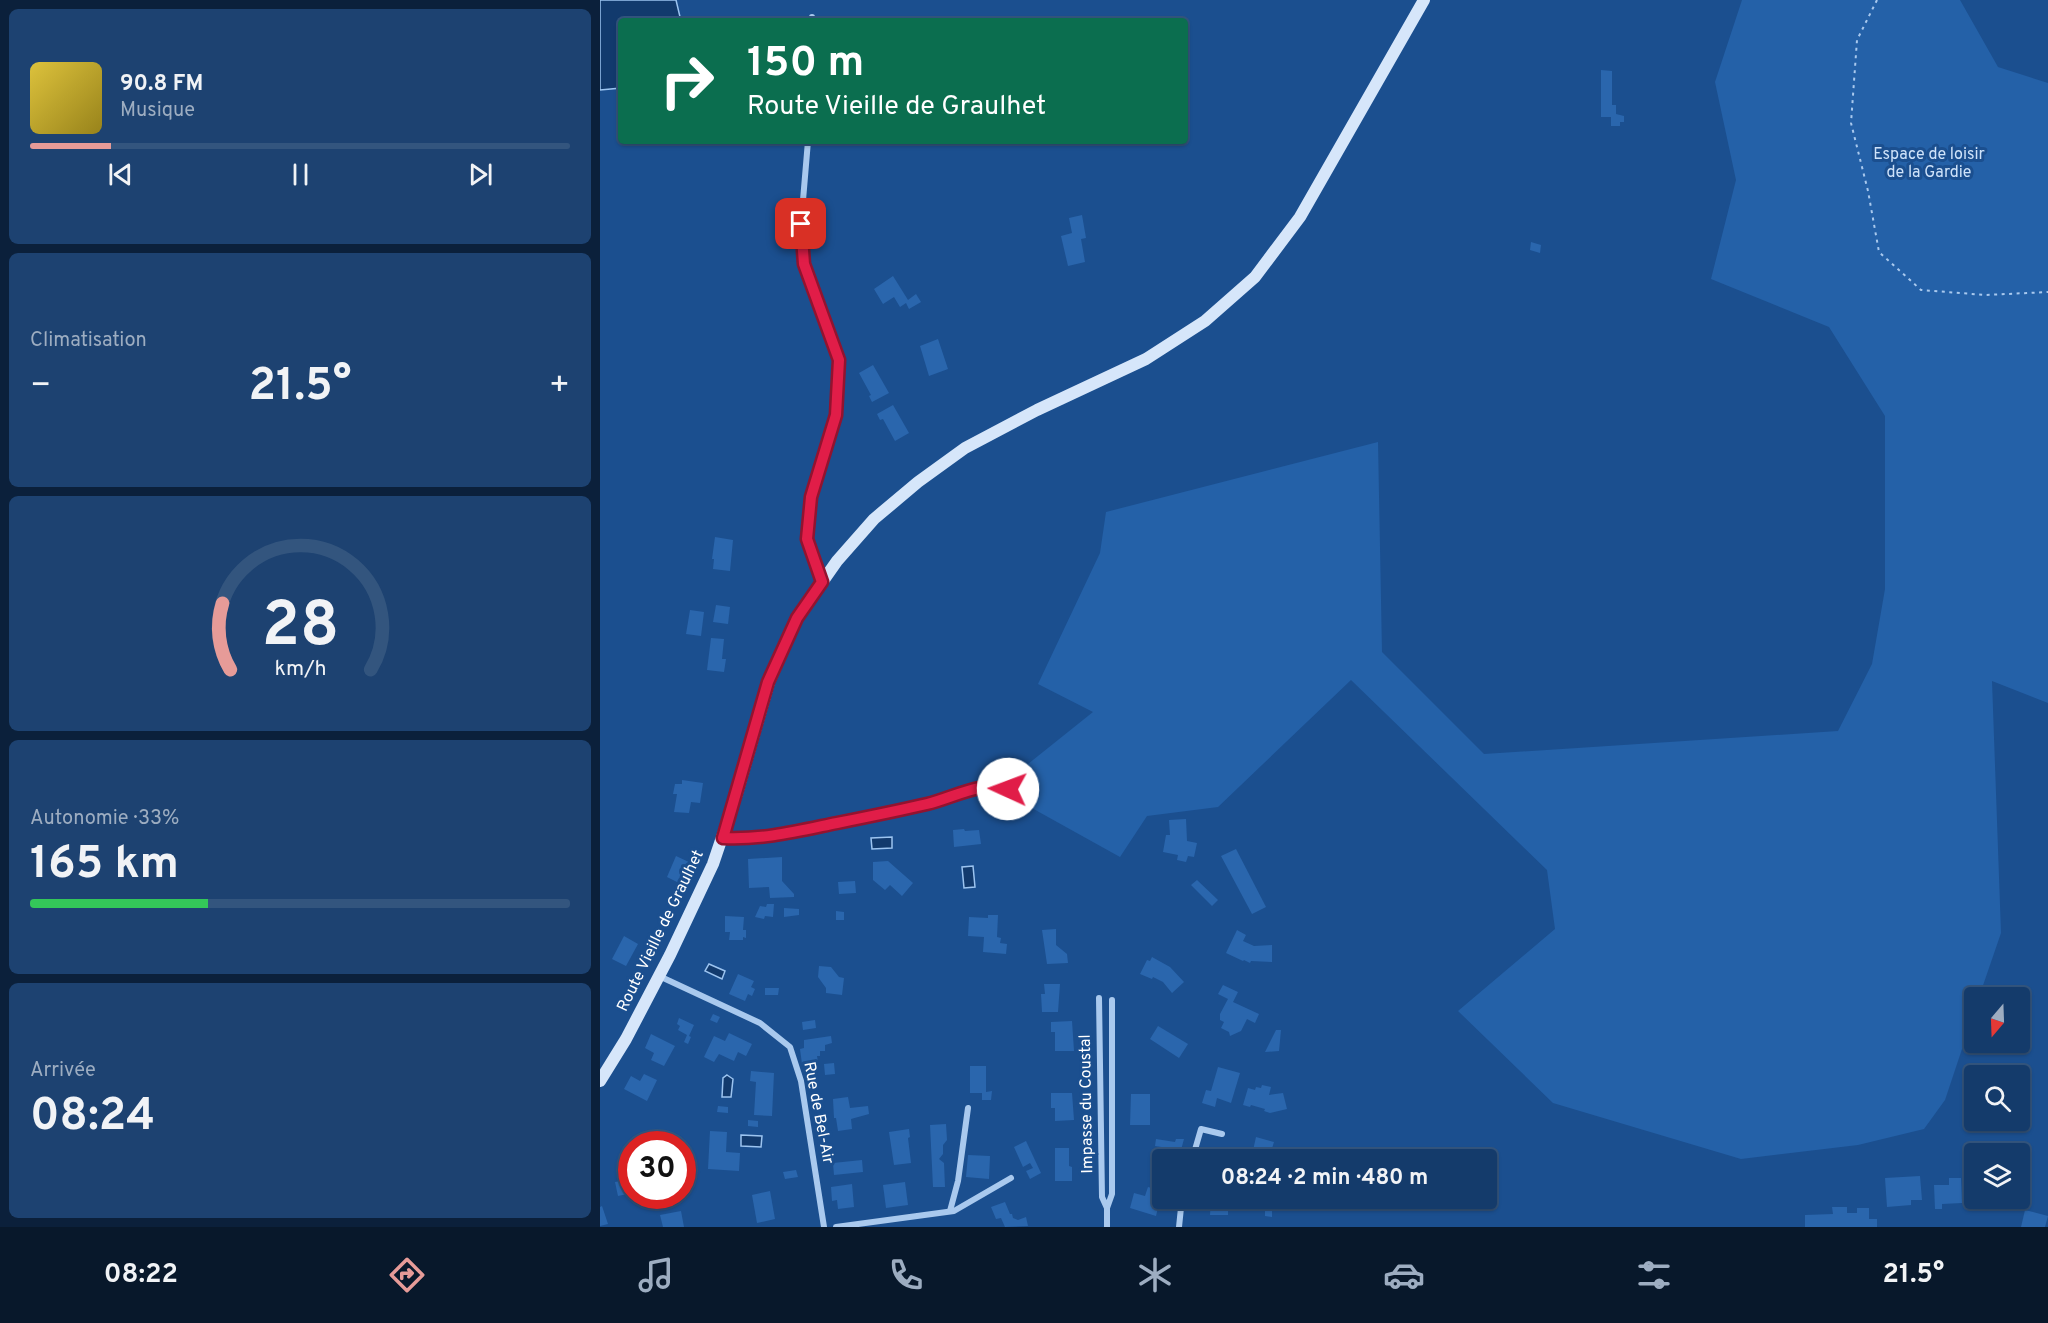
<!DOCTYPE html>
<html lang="fr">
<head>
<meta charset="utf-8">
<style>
  body { margin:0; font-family:Overpass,sans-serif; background:#1d4271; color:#f1f3f6; height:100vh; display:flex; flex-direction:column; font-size:22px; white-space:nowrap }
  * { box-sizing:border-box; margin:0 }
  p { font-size:20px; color:#9dadc1 }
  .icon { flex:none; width:33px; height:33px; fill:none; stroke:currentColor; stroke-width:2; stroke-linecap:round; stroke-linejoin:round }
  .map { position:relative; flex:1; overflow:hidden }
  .drawer { display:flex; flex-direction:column; gap:9px; padding:9px; background:#0b203b; width:600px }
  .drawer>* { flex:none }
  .top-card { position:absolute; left:18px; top:18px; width:570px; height:126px; border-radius:6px; box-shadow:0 2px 4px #0004,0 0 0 2px #33557e; background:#0b6e4f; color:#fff; overflow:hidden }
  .needle { width:39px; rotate:199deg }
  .fabs { position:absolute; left:1364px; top:987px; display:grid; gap:12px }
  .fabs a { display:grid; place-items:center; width:66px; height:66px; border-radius:6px; background:#143b6b; box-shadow:0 2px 4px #0004,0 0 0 2px #33557e; font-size:30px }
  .speed { position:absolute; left:18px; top:1131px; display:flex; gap:12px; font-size:30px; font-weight:700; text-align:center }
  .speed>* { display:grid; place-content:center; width:78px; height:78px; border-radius:50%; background:#143b6b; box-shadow:0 2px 4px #0004,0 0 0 2px #33557e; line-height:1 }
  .speed .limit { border:9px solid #d22; background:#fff; color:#111 }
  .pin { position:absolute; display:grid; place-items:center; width:51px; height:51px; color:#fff; margin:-26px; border-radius:12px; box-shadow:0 3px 9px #0006 }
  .me { position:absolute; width:66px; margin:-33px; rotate:272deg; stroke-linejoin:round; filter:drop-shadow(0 0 4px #0008) }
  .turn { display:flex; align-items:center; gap:21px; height:126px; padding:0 30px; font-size:27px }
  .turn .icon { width:78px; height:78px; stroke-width:2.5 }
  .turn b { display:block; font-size:42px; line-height:51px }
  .big { font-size:45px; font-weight:700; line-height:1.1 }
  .drawer .widget { flex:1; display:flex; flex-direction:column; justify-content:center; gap:9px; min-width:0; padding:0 21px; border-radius:9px; background:#1d4271 }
  .drawer .dial { align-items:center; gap:0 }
  .dial svg { height:156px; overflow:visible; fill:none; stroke:#33557e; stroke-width:7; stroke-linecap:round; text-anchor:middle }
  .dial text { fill:#f1f3f6; stroke:none }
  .song { display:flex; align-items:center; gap:18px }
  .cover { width:72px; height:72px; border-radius:9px; background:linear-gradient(135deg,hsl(50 70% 55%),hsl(50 70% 35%)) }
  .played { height:6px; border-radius:3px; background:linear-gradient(90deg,#e69b98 15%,#33557e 15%) }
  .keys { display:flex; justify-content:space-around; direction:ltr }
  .heat { display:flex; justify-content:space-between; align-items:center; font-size:33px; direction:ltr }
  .charge { height:9px; border-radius:4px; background:linear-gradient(90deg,#34c759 33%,#33557e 0) }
  .trip { position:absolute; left:552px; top:1149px; width:345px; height:60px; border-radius:6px; background:#143b6b; box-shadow:0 2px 4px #0004,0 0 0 2px #33557e; font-weight:700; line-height:60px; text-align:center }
  .dock { display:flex; height:96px; justify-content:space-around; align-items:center; background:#08182b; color:#9dadc1 }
  .dock .icon { width:42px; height:42px }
  .dock .current { color:#e69b98 }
  .dock b { font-size:27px; color:#f1f3f6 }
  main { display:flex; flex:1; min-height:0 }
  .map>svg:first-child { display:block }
</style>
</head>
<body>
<main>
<section class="drawer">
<div class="widget">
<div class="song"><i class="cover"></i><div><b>90.8 FM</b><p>Musique</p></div></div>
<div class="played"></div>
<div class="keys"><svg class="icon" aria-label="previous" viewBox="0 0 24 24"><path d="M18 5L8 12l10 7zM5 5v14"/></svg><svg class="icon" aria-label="pause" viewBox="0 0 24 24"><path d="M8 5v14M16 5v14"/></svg><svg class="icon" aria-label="next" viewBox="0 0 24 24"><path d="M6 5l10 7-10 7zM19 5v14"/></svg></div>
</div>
<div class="widget"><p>Climatisation</p>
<div class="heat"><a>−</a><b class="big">21.5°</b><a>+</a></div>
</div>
<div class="widget dial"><svg viewBox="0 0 100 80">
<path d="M14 69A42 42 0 1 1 86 69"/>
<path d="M14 69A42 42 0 0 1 10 35" stroke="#e69b98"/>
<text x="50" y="56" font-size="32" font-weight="700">28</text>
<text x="50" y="72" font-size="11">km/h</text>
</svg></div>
<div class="widget"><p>Autonomie · 33%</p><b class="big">165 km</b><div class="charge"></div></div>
<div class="widget"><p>Arrivée</p><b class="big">08:24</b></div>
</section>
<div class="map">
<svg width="1448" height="1227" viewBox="0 0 1448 1227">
  <rect width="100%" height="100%" fill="#1b4f8f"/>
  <polygon fill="#2461a8" points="1142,0 1360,0 1398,67 1448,83 1448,703 1392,681 1401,933 1379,997 1374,998 1374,1013 1345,1100 1324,1129 1258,1145 1141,1159 953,1103 858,1011 955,929 947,870 751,680 618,807 547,816 520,857 430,807 413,776 493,712 438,684 500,553 506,512 778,442 782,652 884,754 1238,731 1272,664 1285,589 1285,416 1229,327 1111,279 1136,180 1115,82"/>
  <g fill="#123a6d" stroke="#9cc4f0" stroke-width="1.5">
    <polygon points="0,0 76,0 81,21 21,21 21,88 0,90"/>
    <polygon points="292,837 292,848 272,849 271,838"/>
    <polygon points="373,866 375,887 364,888 362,867"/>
    <polygon points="109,964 125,971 122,979 105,971"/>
    <polygon points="127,1075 133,1079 131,1097 122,1097 123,1078"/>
    <polygon points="141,1135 162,1136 161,1147 141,1146"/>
  </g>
  <g fill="#2a66ad">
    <polygon points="1001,70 1012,71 1012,105 1016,105 1016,114 1024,116 1024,122 1020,122 1020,126 1011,126 1011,117 1001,117"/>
    <polygon points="482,215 486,238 481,239 485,262 468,266 461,236 472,233 469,218"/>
    <polygon points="931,242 941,245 940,253 930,250"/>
    <polygon points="293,276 308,300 316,294 321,302 309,309 306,303 300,307 294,297 283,304 274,289"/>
    <polygon points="338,339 348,369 329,376 320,346"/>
    <polygon points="273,365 289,393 272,402 269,396 271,395 259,373"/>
    <polygon points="293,405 309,433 295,441 283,419 280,420 277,414"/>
    <polygon points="115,537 133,540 130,571 113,569 114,559 112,559"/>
    <polygon points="116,605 130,607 128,624 113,622"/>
    <polygon points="90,610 104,612 101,636 86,634"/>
    <polygon points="111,638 124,639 122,659 126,659 124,672 107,670"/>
    <polygon points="82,780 103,783 100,803 91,802 89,813 74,812 77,794 73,794 75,784 82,784"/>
    <polygon points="586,819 587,841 597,843 594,857 588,856 586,862 577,860 578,855 563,852 566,835 570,835 569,820"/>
    <polygon points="364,829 365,831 379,830 381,844 354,847 353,830"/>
    <polygon points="636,849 666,907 652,914 621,856"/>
    <polygon points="76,856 91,863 81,884 67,877"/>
    <polygon points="182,857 182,881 194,894 194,897 170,898 169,887 149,888 148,859"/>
    <polygon points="288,861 313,883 302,896 290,885 285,890 273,880 273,862"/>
    <polygon points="597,880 618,900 612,906 591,885"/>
    <polygon points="255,881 256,893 239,894 238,882"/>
    <polygon points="167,904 174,904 173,917 165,916 164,919 155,917 160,906 166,907"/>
    <polygon points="184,908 199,909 199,915 184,917"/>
    <polygon points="236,911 244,912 244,920 236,920"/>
    <polygon points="388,915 398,915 397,937 401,938 400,943 407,944 406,954 383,952 384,937 368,936 369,917 388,918"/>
    <polygon points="125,916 144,917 143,930 146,930 146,938 143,937 143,940 129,940 130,932 125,932"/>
    <polygon points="456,929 456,945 467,954 468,963 447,964 442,930"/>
    <polygon points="637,930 646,935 643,941 654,946 672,945 672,962 651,961 650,963 644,960 643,961 626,953"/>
    <polygon points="24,936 38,944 26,966 12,959"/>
    <polygon points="552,957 570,967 584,982 572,993 563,982 553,977 552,979 540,974 547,960 550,961"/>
    <polygon points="219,966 231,967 239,977 244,978 242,995 226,993 226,988 218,977"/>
    <polygon points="138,974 154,981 151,987 155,989 152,996 148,994 145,1001 129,994"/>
    <polygon points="444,984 460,984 458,1012 442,1012 441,994 445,994"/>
    <polygon points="623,985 638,992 633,1002 659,1014 655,1023 647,1019 641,1031 630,1036 629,1032 621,1028 624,1022 620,1020 620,1014 628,999 618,994"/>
    <polygon points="165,988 179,988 178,995 165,995"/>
    <polygon points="113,1014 120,1017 117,1023 110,1020"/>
    <polygon points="79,1018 94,1025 89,1036 91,1037 88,1044 84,1042 87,1035 78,1030 80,1026 77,1024"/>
    <polygon points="215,1020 216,1028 203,1030 202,1022"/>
    <polygon points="472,1021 474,1051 455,1051 455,1032 451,1032 451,1022"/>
    <polygon points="558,1026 588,1044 579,1058 550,1039"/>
    <polygon points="676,1030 681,1030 679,1051 665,1052"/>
    <polygon points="129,1033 152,1044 146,1056 138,1052 134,1061 119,1054 114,1062 104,1057 114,1036 125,1041"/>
    <polygon points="51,1034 75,1046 64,1066 51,1060 54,1053 45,1048"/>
    <polygon points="231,1036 232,1043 225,1045 225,1051 220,1051 220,1056 217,1056 218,1062 202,1064 200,1049 204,1048 204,1040"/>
    <polygon points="234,1063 235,1074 225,1075 224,1064"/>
    <polygon points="370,1066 386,1066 386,1092 392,1091 391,1100 382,1100 382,1093 370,1093"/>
    <polygon points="618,1067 640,1073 631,1103 617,1098 615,1107 602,1103 606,1090 611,1091"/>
    <polygon points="151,1071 174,1073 172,1116 154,1115 156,1082 150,1081"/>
    <polygon points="44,1074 57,1080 47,1101 24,1089 31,1076 40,1081"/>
    <polygon points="662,1085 671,1087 669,1095 683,1093 687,1109 670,1113 664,1111 665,1109 651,1105 650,1107 643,1105 648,1088 655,1090 656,1087 661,1088"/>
    <polygon points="451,1093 472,1093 474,1120 455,1121 455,1108 451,1108"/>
    <polygon points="531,1094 550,1094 550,1125 530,1125"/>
    <polygon points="248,1097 250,1108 268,1106 269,1114 251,1119 252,1129 238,1131 236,1118 234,1118 233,1099"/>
    <polygon points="118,1106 128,1107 128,1113 117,1112"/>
    <polygon points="148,1120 158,1121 158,1127 148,1126"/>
    <polygon points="346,1124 347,1140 343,1145 343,1154 339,1159 344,1163 345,1187 333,1187 330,1125"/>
    <polygon points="309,1129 310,1137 308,1138 311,1163 294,1165 289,1132"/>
    <polygon points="110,1131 127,1132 126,1152 140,1153 139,1171 108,1169"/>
    <polygon points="656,1137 674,1142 670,1155 672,1156 671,1160 648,1160 650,1154 652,1155"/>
    <polygon points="69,1138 70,1144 59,1144 58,1140"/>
    <polygon points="556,1139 575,1142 576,1139 584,1139 581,1150 555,1146"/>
    <polygon points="426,1141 441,1173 430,1179 426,1171 433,1168 430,1163 423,1167 414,1147"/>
    <polygon points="455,1148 469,1148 469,1166 472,1167 472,1181 455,1181"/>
    <polygon points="368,1155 390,1156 389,1179 366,1177"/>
    <polygon points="262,1160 263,1172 234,1175 233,1163"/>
    <polygon points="196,1170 198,1177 185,1179 183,1172"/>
    <polygon points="1320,1176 1322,1200 1311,1200 1311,1205 1287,1207 1285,1178"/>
    <polygon points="1349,1178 1361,1178 1362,1203 1342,1204 1342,1209 1335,1209 1334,1185 1349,1185"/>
    <polygon points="32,1179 32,1193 18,1196 15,1182"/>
    <polygon points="305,1182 308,1205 286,1208 283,1185"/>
    <polygon points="252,1184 254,1207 238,1209 237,1200 232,1201 231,1187"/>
    <polygon points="548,1187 562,1191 556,1216 530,1208 534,1193 545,1196"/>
    <polygon points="170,1191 175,1219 157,1223 152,1195"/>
    <polygon points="611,1198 633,1198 628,1202 628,1215 610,1215"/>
    <polygon points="405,1202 410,1214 412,1214 413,1218 418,1220 426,1217 428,1226 405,1227 401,1218 396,1219 391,1207"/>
    <polygon points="2,1206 8,1224 0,1226 0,1207"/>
    <polygon points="665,1206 672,1206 672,1217 665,1216"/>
    <polygon points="1232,1207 1247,1207 1247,1213 1257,1213 1257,1208 1269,1208 1269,1219 1277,1219 1277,1227 1205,1227 1205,1215 1233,1214"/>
    <polygon points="1425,1210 1448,1216 1445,1227 1421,1227"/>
    <polygon points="81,1211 84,1227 63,1227 60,1215"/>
  </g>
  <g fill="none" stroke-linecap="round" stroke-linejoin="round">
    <polyline stroke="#a9c9ee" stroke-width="2" stroke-dasharray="3 4.5" stroke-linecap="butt" points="1277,0 1257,40 1251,123 1268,191 1279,252 1321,290 1386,295 1448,292"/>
    <g stroke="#a9c9ee" stroke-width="6">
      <polyline points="212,17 212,21"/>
      <polyline points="208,141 201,224 204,264 239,360 236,415 211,497 207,539 222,582"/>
      <path d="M123 838C162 841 199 831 237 823 267 817 297 811 328 804 353 798 381 780 408 789"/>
      <polyline points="59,976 160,1023 190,1047 201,1081 224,1227"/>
      <polyline points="499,998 502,1197 507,1208 512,1194 512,1000"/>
      <polyline points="592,1160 601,1129 622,1134"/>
      <polyline points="507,1208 507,1227"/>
      <polyline points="350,1211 358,1181 368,1108"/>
      <polyline points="236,1227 354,1211 411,1178"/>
      <polyline points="579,1227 582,1198"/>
    </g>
    <polyline stroke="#d6e6fa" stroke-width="12" points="0,1081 26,1039 70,955 113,864 137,793 169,682 197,618 237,561 274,519 318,482 365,448 437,410 546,359 605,321 655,277 700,217 824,0"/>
  </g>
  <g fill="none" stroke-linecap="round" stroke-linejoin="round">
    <defs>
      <path id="route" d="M201 224 204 264 239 360 236 415 211 497 207 539 222 582 197 618 168 682 123 838C163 840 198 831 237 823 267 817 297 811 327 804 353 798 382 780 408 789"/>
    </defs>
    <use href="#route" stroke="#92132f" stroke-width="15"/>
    <use href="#route" stroke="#e11d48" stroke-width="10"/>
  </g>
  <g text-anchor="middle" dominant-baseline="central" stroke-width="6" stroke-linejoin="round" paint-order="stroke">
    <g font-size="16" fill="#cfe3fa" stroke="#1b4f8f">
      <text x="1329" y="155">Espace de loisir<tspan x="1329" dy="18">de la Gardie</tspan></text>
    </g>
    <g font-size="16" fill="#fff" stroke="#1b4f8f">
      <text transform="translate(61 931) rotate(-64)">Route Vieille de Graulhet</text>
      <text transform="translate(487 1104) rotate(-91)">Impasse du Coustal</text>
      <text transform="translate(218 1113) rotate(79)">Rue de Bel-Air</text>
    </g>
  </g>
</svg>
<div class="fabs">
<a><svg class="needle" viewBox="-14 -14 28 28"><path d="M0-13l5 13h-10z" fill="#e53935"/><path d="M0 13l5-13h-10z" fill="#9dadc1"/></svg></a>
<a><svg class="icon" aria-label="search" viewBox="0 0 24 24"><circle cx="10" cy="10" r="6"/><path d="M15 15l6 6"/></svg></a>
<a><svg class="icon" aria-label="layers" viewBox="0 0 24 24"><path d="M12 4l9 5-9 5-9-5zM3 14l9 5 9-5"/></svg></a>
</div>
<div class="speed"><div class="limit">30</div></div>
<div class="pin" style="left:201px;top:224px;background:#d93025"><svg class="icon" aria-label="arrive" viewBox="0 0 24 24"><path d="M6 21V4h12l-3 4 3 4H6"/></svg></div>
<svg class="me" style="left:408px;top:789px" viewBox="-20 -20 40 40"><circle r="19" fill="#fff"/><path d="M0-13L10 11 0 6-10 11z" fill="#e11d48"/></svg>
<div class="trip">08:24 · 2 min · 480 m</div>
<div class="top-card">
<div class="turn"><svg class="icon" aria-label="right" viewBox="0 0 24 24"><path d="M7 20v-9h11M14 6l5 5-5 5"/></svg><div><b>150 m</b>Route Vieille de Graulhet</div></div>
</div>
</div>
</main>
<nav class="dock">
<b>08:22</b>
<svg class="icon current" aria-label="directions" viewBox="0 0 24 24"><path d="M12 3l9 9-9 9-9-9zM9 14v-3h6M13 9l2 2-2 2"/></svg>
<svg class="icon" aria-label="music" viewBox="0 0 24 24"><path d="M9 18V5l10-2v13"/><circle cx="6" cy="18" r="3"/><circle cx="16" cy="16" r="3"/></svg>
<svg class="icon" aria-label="phone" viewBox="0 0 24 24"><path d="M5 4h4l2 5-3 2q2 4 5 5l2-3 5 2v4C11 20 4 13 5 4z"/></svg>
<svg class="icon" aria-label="climate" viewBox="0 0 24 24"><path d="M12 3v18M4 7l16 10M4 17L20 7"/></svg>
<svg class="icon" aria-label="car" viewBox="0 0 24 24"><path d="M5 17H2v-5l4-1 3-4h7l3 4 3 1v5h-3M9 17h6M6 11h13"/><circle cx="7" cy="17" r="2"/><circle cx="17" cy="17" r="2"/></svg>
<svg class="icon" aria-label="filters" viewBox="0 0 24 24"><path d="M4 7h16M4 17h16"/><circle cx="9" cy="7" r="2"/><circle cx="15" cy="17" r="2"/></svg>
<b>21.5°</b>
</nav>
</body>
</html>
